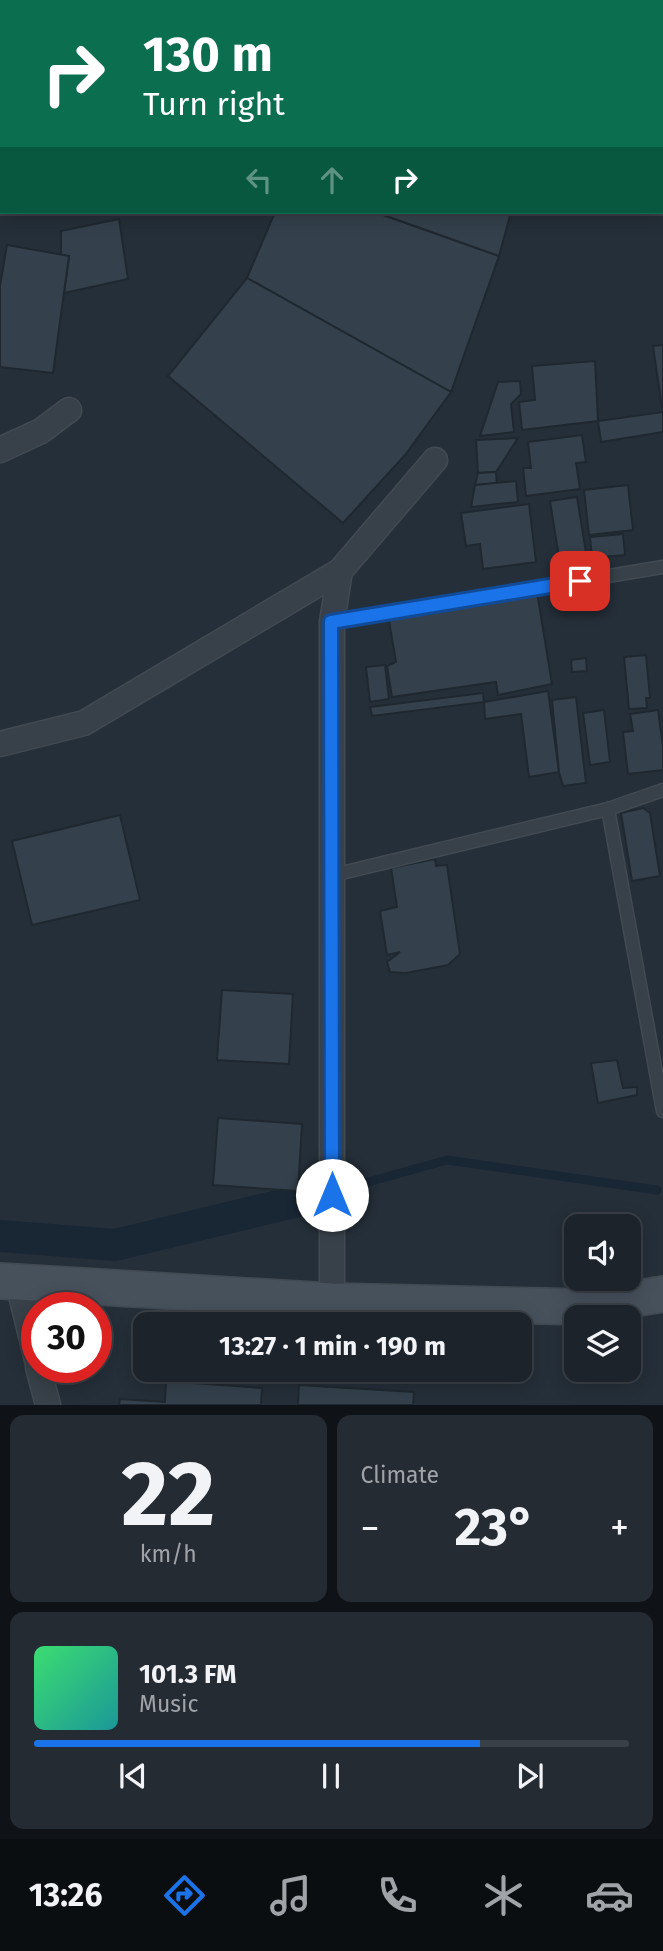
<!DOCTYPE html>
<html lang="en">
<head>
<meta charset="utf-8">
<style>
  body { margin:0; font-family:"Fira Sans",sans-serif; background:#252b33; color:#f1f3f6; height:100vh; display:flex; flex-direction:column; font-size:26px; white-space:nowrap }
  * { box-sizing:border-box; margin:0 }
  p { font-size:23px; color:#a0a4a9 }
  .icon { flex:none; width:38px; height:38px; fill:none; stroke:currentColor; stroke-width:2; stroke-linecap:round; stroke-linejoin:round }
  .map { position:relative; height:1405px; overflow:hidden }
  .drawer { display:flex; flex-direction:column; gap:10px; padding:10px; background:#0f1318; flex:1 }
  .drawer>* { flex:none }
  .banner { position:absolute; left:0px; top:0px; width:663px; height:214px; box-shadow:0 4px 18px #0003,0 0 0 2px #3a4047; background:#0b6e4f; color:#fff; overflow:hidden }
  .controls { position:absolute; left:564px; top:1214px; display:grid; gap:14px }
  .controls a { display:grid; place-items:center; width:77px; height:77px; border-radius:14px; background:#1c232b; box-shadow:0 4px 18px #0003,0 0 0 2px #3a4047; font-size:35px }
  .speed { position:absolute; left:21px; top:1292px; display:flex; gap:14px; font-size:35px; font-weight:700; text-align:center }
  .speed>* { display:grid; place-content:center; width:91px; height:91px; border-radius:50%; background:#1c232b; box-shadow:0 4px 18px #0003,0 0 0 2px #3a4047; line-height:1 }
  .speed .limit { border:10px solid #d22; background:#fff; color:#111 }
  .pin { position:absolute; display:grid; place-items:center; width:60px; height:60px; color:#fff; margin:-30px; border-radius:14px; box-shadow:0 4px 10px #0006 }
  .me { position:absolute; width:77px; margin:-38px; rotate:0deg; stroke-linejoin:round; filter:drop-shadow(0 0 5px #0008) }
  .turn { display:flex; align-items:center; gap:24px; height:147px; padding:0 28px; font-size:32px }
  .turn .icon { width:91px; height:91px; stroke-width:2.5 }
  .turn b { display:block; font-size:49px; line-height:60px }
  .lanes { display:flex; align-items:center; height:66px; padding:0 28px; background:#0003; justify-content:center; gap:35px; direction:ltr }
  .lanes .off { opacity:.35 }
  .big { font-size:52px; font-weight:700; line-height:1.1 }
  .drawer .widget { flex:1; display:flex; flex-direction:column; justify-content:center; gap:10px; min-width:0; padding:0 24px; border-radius:14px; background:#252b33 }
  .drawer .dial { align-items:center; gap:0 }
  .dial b { font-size:91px; line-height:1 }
  .song { display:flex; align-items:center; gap:21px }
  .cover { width:84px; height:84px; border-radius:10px; background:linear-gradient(135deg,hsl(140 70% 55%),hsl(180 70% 35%)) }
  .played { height:7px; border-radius:4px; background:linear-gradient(90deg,#1a73e8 75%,#3a4047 75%) }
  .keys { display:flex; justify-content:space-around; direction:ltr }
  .heat { display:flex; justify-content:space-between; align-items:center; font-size:38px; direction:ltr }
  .drawer .tiles { flex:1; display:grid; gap:10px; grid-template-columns:1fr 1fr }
  .widget:last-child { grid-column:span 2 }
  .trip { position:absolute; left:133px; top:1312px; width:399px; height:70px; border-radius:14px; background:#1c232b; box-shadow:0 4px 18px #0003,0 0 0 2px #3a4047; font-weight:700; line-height:70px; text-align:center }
  .menu { display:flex; height:112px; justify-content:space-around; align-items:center; background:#0b0e11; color:#a0a4a9 }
  .menu .icon { width:49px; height:49px }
  .menu .active { color:#1a73e8 }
  .menu b { font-size:32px; color:#f1f3f6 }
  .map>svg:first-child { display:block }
</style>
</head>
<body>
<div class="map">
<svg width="663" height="1405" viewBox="0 0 663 1405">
  <rect width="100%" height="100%" fill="#252f39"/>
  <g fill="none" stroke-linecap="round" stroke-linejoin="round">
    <polyline stroke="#192735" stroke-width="9" points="361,1184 447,1160 657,1190"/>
    <polyline stroke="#192735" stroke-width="32" points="0,1236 115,1245 315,1197"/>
  </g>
  <g fill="#34414c" stroke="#1f2830" stroke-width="2">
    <polygon points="68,0 214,0 215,2 68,2"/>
    <polygon points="275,212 375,212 499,256 451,392 247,278"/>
    <polygon points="375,212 511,212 499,256"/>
    <polygon points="119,219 128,279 64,293 69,256 61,255 61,231"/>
    <polygon points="7,245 69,256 53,373 0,367 0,286"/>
    <polygon points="247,278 451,392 405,455 343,523 168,376"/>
    <polygon points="663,345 663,407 662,408 653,346"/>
    <polygon points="595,361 598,421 522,430 519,402 535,400 532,366"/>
    <polygon points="520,381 521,394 511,404 514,432 480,436 498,382"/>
    <polygon points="663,412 663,432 601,442 598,421"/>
    <polygon points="582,435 586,462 576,463 580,489 526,496 523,468 531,468 528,442"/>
    <polygon points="518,438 496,472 478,473 476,440"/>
    <polygon points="496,472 497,484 475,485 478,473"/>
    <polygon points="516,481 518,502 471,507 475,485"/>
    <polygon points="628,485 633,530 589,535 584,490"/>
    <polygon points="577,497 587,559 560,564 550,501"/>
    <polygon points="529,504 536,562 483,569 480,544 466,546 461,513"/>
    <polygon points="623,534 625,555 592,558 590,537"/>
    <polygon points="537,592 552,684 498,695 496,682 392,697 387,666 396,662 388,615"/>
    <polygon points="646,655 650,698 646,698 647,708 629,709 624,657"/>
    <polygon points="586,658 587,671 572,672 571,660"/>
    <polygon points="385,665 389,699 370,702 366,667"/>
    <polygon points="548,691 559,772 529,777 521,714 485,719 484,702"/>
    <polygon points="483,693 484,702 372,716 370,707"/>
    <polygon points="576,697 586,783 563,786 559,772 552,700"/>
    <polygon points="604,710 610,762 590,765 583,713"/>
    <polygon points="658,710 663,747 663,770 628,774 623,732 633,731 630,714"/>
    <polygon points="643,808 650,813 660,876 632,881 621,813"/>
    <polygon points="120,815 140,900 32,925 12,841"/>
    <polygon points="435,859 436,866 447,865 460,954 448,965 406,973 390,972 387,962 400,952 387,955 380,911 397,907 391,868"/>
    <polygon points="222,990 293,994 289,1064 217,1060"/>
    <polygon points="617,1060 623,1088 637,1087 637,1095 598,1103 591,1063"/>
    <polygon points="218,1118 302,1124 298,1191 213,1185"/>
    <polygon points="166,1381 262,1388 261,1405 119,1405 120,1399 165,1402"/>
    <polygon points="299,1385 414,1392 413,1405 298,1405"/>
  </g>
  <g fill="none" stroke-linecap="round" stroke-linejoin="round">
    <defs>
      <g id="lane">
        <polyline points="332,622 663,567"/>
        <polyline points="608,809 663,1111"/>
        <polyline points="333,875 608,809 663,790"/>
      </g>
      <g id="street">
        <polyline points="0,450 41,431 69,410"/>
        <polyline points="0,744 84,723 340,571 435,460"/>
        <polyline points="18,1283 37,1360"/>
        <polyline points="332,1301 332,622 340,571"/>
        <polyline points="38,1367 48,1405"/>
      </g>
      <g id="secondary">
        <polyline points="264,0 264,2"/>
        <polyline points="512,2 524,0"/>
        <polyline points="0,1281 332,1301 585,1307 663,1294"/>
      </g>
    </defs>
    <use href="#lane" stroke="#414a52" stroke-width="15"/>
    <use href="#street" stroke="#414a52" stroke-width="27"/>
    <use href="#secondary" stroke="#414a52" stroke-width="38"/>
    <use href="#lane" stroke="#384149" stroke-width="12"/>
    <use href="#street" stroke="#384149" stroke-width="24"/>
    <use href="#secondary" stroke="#47515c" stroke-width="35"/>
  </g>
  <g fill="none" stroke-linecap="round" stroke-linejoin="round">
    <defs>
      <polyline id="route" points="332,1195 331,622 580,581"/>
    </defs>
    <use href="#route" stroke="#114b97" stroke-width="18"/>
    <use href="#route" stroke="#1a73e8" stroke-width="12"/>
  </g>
</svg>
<div class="controls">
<a><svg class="icon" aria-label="sound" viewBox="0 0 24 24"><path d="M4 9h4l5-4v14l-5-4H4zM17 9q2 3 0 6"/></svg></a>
<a><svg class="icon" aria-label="layers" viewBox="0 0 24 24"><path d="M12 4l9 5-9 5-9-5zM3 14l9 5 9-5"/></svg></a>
</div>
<div class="speed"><div class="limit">30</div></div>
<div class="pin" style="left:580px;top:581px;background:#d93025"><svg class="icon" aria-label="arrive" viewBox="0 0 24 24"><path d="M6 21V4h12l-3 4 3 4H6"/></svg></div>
<svg class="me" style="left:332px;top:1195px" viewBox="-20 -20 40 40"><circle r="19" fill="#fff"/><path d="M0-13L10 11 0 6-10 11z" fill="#1a73e8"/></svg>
<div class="trip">13:27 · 1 min · 190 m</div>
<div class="banner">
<div class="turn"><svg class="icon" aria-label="right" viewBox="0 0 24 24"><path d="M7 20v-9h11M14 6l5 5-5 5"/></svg><div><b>130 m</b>Turn right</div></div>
<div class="lanes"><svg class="icon off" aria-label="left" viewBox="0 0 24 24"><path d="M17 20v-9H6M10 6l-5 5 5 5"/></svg><svg class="icon off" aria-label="ahead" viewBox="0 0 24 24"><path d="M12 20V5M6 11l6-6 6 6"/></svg><svg class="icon" aria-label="right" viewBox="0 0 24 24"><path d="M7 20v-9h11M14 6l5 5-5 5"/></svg></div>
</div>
</div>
<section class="drawer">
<div class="tiles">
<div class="widget dial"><b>22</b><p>km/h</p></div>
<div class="widget"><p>Climate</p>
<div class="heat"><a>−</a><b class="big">23°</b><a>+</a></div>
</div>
<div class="widget">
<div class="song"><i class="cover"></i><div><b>101.3 FM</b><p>Music</p></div></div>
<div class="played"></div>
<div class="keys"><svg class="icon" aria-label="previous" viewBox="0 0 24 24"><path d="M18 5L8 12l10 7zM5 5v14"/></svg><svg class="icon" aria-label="pause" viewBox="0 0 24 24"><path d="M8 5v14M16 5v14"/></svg><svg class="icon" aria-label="next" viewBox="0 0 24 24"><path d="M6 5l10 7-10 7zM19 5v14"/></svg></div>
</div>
</div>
</section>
<nav class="menu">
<b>13:26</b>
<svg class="icon active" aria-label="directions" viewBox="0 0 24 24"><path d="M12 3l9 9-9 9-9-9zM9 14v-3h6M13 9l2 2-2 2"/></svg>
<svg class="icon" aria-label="music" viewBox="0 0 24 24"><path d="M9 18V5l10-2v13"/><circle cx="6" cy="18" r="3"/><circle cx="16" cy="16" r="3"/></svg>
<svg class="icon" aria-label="phone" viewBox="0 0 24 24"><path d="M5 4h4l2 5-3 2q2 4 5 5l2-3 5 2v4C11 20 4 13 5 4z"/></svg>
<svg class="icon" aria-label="climate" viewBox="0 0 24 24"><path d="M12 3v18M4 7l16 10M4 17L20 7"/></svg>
<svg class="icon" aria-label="car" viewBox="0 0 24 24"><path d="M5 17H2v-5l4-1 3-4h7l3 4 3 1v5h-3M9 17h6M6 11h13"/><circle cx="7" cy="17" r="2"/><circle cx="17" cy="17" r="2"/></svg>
</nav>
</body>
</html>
